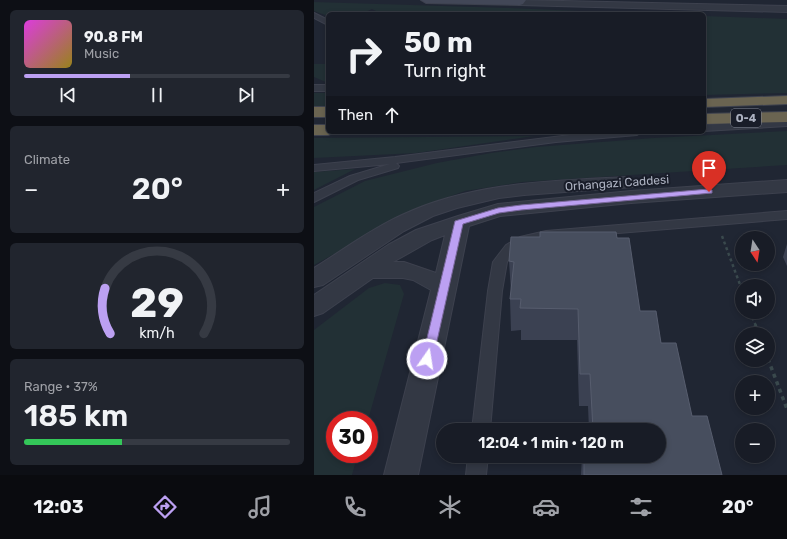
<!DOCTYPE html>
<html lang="en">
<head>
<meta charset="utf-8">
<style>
  body { margin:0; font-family:Rubik,sans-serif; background:#21252e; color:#f1f3f6; height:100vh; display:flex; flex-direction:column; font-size:15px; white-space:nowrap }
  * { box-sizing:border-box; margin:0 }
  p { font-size:13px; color:#9fa1a7 }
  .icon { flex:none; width:22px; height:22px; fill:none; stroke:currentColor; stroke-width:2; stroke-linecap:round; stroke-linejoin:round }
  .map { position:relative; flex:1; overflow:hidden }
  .sheet { display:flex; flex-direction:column; gap:10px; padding:10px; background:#0d0f15; width:314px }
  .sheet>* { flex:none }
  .top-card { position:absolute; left:12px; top:12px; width:380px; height:122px; border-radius:6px; box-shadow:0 2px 6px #0003,0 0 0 1px #363a43; background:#181c26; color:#f1f3f6; overflow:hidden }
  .needle { width:26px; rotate:168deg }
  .buttons { position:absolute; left:421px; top:231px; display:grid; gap:8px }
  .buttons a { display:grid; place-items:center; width:40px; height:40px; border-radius:50%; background:#181c26; box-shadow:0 2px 6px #0003,0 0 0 1px #363a43; font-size:20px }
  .speed { position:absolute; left:12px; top:411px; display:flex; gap:8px; font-size:20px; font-weight:700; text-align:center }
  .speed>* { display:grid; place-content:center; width:52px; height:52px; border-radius:50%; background:#181c26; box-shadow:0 2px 6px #0003,0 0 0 1px #363a43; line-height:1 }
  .speed .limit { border:6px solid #d22; background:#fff; color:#111 }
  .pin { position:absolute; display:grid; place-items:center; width:34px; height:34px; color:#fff; margin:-41px -17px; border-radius:50% 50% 50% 0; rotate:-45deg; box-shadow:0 0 4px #0007 }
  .pin .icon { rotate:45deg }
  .me { position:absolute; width:44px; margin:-22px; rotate:13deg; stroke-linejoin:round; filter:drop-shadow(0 0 3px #0008) }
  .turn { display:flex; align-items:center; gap:14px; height:84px; padding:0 12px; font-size:18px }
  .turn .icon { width:52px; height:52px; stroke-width:2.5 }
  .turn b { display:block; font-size:28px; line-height:34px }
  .then { display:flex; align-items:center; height:38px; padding:0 12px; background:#0003; gap:8px; font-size:15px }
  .big { font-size:30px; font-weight:600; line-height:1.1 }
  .sheet .tile { flex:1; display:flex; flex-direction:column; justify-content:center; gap:6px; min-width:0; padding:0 14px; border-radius:6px; background:#21252e }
  .sheet .dial { align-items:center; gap:0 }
  .dial svg { height:104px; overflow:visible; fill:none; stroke:#363a43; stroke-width:7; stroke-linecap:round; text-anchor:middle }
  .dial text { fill:#f1f3f6; stroke:none }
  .song { display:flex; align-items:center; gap:12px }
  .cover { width:48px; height:48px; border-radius:6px; background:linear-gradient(135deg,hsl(300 70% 55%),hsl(50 70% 35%)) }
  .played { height:4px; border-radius:2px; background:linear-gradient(90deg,#bca0f2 40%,#363a43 40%) }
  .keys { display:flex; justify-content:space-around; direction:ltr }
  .heat { display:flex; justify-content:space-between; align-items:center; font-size:22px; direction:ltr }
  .charge { height:6px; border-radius:3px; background:linear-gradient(90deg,#34c759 37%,#363a43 0) }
  .trip { position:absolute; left:122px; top:423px; width:230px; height:40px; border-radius:20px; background:#181c26; box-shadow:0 2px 6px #0003,0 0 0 1px #363a43; font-weight:600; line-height:40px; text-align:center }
  .tabs { display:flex; height:64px; justify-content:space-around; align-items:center; background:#0a0b0f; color:#9fa1a7 }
  .tabs .icon { width:28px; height:28px }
  .tabs .current { color:#bca0f2 }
  .tabs b { font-size:18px; color:#f1f3f6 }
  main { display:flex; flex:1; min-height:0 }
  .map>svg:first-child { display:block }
</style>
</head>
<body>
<main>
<section class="sheet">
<div class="tile">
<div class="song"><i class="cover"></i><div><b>90.8 FM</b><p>Music</p></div></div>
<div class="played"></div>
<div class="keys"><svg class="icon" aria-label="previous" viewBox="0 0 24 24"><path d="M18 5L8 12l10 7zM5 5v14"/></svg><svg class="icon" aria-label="pause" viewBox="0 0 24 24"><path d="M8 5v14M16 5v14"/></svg><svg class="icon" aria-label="next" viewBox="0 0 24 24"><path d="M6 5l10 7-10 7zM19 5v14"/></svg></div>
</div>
<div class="tile"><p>Climate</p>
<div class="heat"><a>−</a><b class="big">20°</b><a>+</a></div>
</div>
<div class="tile dial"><svg viewBox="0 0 100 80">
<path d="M14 69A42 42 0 1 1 86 69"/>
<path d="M14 69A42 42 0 0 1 10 34" stroke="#bca0f2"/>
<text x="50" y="56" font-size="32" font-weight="700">29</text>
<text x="50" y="72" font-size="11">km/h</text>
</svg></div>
<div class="tile"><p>Range · 37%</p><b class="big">185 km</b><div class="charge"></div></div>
</section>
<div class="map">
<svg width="473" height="475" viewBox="0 0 473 475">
  <rect width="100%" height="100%" fill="#202633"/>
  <g fill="#223035">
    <polygon points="0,2 193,8 338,14 68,14 58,9 47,14 14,14 14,16 0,11"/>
    <polygon points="390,16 473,19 473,93 390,95"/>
    <polygon points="0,64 14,64 14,83 0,77"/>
    <rect x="0" y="93" width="14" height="13"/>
    <polygon points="473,131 473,165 208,182 151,191 108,206 0,265 0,207 51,181 123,163 177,153 222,147 340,138"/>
    <polygon points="220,136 102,153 0,158 0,138"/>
    <polygon points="41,169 0,190 0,172"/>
    <polygon points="71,283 86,285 90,294 54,420 21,420 21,454 44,454 38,475 0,475 0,330 55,288"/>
  </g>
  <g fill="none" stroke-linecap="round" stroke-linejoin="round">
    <defs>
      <g id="lane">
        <polygon points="0,13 14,20 14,25 0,18"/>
        <rect x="0" y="85" width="14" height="6"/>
        <polygon points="473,120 473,126 390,131 390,125"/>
        <polygon points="280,132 328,132 323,135 242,142 82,163 85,166 84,168 44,180 0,202 0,193 36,176 76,164 0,171 0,165 81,157"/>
        <polygon points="473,211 473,219 232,239 216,243 202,251 193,262 188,291 176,430 158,430 174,291 179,262 192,245 206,237 232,231"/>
        <polygon points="154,456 174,456 172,475 152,475"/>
      </g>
      <g id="street">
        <polygon points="203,0 473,6 473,12 206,5 203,4 201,2"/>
        <path d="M312 177 319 179 322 183 319 187 210 195 185 198 143 208 119 216 90 231 9 285 0 287V268C29 250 57 229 88 215 158 182 237 181 312 177Z"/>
        <path d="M473 180V192L317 203 186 216 155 226 104 475H70L117 290 99 280 89 278H59L9 313 0 316V295L74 245 102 230 144 216 184 204 317 191ZM131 235 122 273 90 262H79L118 240Z"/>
      </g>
      <polygon id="secondary" points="107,0 212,0 209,4 206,5 112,3"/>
      <g id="highway">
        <polygon points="473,96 473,104 390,107 390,99"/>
        <rect x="0" y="107" width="14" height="10"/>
        <polygon points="473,112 473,122 390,124 390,114"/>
        <polygon points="0,125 14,125 14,132 21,132 14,135 0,135"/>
      </g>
    </defs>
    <use href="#lane" stroke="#3d414e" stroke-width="2"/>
    <use href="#street" stroke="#3d414e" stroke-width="2"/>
    <use href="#secondary" stroke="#3d414e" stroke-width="2"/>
    <use href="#highway" stroke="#3e424f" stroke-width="2"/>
    <g stroke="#3a494d" stroke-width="2.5" stroke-dasharray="3 3" stroke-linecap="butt">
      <polyline points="408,236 428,290"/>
      <polyline points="436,312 442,326"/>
    </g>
    <g stroke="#3a494d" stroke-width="3.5" stroke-dasharray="4 4" stroke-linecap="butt">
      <polyline points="441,325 445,334"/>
      <polyline points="454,359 473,409"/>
    </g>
    <use href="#lane" fill="#333844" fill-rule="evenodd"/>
    <use href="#street" fill="#333844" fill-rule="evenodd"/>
    <use href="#secondary" fill="#424757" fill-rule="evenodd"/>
    <use href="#highway" fill="#6a6451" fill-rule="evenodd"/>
  </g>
  <g fill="#3b4152">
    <polygon points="303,238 326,311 347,343 378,416 408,475 267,475 268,456 345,456 345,430 275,430 274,406 265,406 263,340 207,340 207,330 197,331 196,299 197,292 195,261"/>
    <polygon points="473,244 473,266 469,257"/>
  </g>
  <polygon fill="#474e5e" stroke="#575d6e" points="226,232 302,232 303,238 315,238 326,311 342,311 347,343 362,343 378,416 393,416 408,475 270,475 270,456 345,456 345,430 279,430 276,374 266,374 264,309 206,308 207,299 196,299 200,262 195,261 197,237 226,237"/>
  <polygon fill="#bca0f2" stroke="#7a689d" points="395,189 398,190 398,193 207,210 185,213 149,224 119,359 118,362 113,364 109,362 108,359 141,221 184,208 207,205"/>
  <g text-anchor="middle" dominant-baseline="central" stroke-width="4" stroke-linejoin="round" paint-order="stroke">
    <rect fill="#191d29" stroke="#818593" stroke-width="1" x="417" y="109" width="30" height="18" rx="3"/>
    <g font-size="11" font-weight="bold" fill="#adb2c1">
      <text x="432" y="118">O-4</text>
    </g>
    <g font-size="12" fill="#adb2c1" stroke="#191d29">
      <text transform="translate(303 183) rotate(-4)">Orhangazi Caddesi</text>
    </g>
  </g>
</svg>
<div class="buttons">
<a><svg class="needle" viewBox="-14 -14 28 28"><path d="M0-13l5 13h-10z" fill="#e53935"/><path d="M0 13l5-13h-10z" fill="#9fa1a7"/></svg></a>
<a><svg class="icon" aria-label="sound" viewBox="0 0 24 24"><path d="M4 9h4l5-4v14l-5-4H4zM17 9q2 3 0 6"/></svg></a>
<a><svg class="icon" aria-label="layers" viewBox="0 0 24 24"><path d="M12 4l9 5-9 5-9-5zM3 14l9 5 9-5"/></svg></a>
<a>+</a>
<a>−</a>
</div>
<div class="speed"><div class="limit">30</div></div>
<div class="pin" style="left:395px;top:192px;background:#d93025"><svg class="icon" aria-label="arrive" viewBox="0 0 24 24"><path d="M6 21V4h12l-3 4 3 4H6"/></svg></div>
<svg class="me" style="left:113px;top:359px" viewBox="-20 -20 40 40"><circle r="17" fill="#bca0f2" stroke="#fff" stroke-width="3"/><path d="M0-11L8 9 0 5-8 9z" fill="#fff"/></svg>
<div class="trip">12:04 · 1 min · 120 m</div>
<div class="top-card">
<div class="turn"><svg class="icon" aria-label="right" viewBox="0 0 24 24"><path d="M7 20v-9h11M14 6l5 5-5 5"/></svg><div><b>50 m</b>Turn right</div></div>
<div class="then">Then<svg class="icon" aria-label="ahead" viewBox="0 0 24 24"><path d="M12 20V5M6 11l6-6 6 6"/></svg></div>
</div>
</div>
</main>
<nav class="tabs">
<b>12:03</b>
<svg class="icon current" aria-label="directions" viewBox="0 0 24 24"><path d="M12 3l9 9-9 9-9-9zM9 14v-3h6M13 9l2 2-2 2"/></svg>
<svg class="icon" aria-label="music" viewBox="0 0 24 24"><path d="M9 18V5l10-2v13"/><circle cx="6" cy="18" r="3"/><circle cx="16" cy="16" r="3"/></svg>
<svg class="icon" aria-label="phone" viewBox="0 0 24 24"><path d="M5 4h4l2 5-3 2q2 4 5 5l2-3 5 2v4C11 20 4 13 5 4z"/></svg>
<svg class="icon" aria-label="climate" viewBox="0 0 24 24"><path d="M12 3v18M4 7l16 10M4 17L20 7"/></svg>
<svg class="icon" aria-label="car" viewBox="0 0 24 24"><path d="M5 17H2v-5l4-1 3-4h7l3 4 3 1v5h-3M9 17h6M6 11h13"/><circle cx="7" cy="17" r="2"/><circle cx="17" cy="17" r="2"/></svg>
<svg class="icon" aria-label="filters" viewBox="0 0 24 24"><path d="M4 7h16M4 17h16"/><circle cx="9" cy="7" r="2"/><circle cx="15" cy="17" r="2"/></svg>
<b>20°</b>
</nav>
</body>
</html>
